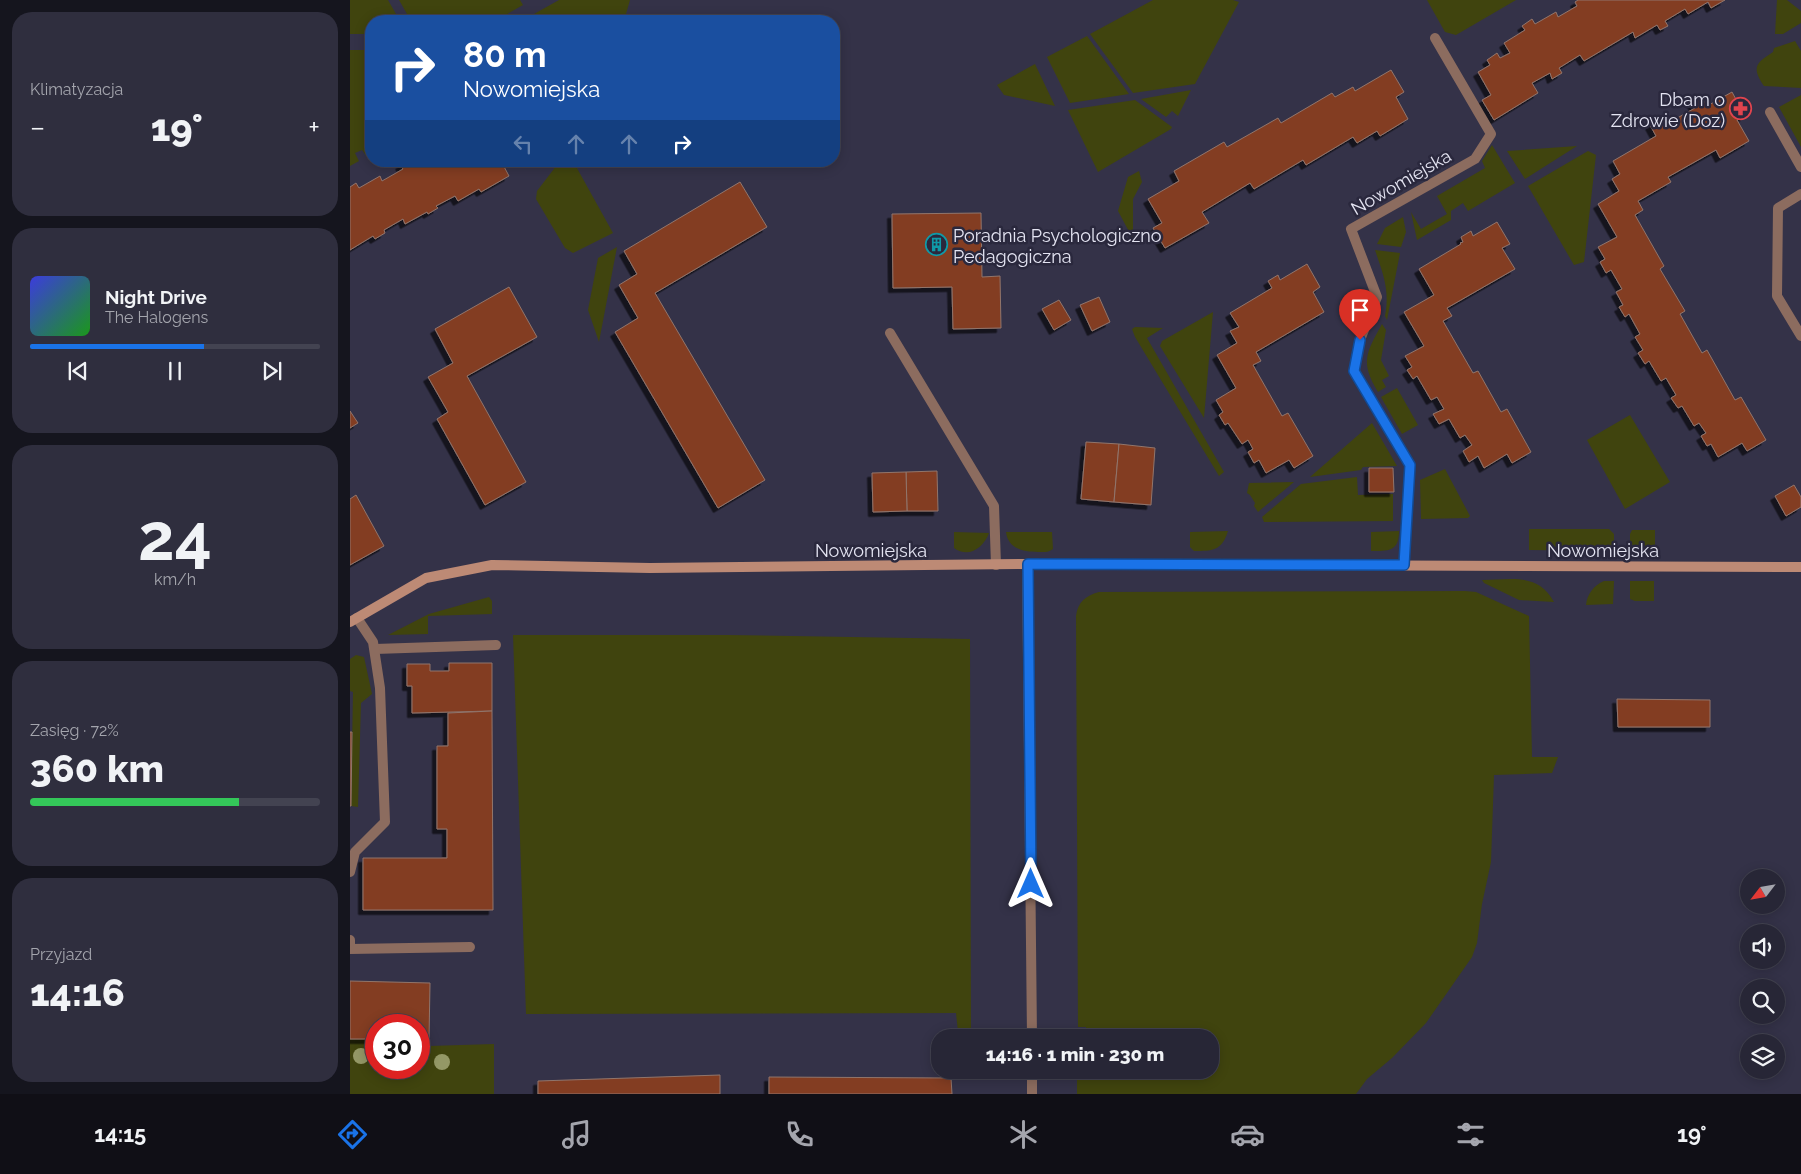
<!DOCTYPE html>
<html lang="pl">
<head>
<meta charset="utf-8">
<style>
  body { margin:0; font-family:Raleway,sans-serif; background:#2f2e3e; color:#f1f3f6; height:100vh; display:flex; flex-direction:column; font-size:19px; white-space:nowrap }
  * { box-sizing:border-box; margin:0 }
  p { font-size:16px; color:#a4a5ad }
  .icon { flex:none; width:28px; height:28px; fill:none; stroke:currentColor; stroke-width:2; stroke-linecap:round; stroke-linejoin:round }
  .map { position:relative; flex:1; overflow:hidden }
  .side { display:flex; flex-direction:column; gap:12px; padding:12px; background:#15151e; width:350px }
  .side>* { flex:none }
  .guide { position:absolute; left:15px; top:15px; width:475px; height:152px; border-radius:20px; box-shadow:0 2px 12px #0003,0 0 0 1px #434351; background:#1a4fa0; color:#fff; overflow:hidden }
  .needle { width:32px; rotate:239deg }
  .controls { position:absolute; left:1390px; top:869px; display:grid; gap:10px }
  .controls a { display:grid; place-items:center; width:45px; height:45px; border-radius:50%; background:#272636; box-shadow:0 2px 12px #0003,0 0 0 1px #434351; font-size:25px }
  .speed { position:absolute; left:15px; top:1014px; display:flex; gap:10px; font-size:25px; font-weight:700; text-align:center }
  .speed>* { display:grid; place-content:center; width:65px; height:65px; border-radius:50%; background:#272636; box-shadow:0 2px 12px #0003,0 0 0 1px #434351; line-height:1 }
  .speed .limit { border:8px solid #d22; background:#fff; color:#111 }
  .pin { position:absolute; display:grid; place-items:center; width:42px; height:42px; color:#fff; margin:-51px -21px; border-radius:50% 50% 50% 0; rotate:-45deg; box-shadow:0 0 5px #0007 }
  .pin .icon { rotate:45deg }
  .me { position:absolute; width:55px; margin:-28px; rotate:0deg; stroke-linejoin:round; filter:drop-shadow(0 0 4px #0008) }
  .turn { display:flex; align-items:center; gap:18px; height:105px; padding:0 15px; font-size:22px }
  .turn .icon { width:65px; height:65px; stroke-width:2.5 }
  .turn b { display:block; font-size:35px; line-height:42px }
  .lanes { display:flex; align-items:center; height:48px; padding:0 15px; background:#0003; justify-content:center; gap:25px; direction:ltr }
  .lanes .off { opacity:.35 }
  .big { font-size:38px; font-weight:800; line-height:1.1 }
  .side .widget { flex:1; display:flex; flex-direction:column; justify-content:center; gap:8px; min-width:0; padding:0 18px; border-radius:20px; background:#2f2e3e }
  .side .dial { align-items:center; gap:0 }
  .dial b { font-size:65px; line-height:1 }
  .song { display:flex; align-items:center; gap:15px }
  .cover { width:60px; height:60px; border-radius:8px; background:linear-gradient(135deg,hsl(240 70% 55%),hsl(120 70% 35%)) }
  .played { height:5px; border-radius:2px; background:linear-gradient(90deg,#1a73e8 60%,#434351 60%) }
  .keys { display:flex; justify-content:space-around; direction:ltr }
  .heat { display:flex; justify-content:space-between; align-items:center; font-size:28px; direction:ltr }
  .charge { height:8px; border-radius:4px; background:linear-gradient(90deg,#34c759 72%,#434351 0) }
  .trip { position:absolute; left:581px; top:1029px; width:288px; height:50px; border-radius:20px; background:#272636; box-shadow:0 2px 12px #0003,0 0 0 1px #434351; font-weight:800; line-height:50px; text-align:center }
  .tab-bar { display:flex; height:80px; justify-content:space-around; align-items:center; background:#100f16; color:#a4a5ad }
  .tab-bar .icon { width:35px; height:35px }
  .tab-bar .current { color:#1a73e8 }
  .tab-bar b { font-size:22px; color:#f1f3f6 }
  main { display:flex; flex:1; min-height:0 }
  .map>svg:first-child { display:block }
</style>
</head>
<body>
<main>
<section class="side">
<div class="widget"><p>Klimatyzacja</p>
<div class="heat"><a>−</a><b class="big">19°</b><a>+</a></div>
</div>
<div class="widget">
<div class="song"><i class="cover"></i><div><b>Night Drive</b><p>The Halogens</p></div></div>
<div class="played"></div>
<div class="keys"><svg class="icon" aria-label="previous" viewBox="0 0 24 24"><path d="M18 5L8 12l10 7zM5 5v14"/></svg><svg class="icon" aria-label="pause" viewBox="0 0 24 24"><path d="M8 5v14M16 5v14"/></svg><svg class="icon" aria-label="next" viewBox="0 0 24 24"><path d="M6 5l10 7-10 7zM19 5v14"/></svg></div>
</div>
<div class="widget dial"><b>24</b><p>km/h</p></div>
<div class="widget"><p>Zasięg · 72%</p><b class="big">360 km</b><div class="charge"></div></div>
<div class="widget"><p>Przyjazd</p><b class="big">14:16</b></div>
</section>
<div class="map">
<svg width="1451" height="1094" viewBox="0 0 1451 1094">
  <defs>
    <filter id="shadow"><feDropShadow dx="-4.5" dy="4.5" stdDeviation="0" flood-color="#0009"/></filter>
  </defs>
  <rect width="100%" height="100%" fill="#343248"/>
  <g fill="#40440e">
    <polygon points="0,0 38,0 50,21 21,21 21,34 0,34"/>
    <polygon points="49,0 170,0 173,5 145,21 61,21"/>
    <polygon points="209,0 280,0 274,21 188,21 184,14"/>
    <polygon points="803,0 883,0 889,2 845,84 783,93 740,34"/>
    <polygon points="1077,0 1166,0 1106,35 1095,32"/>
    <polygon points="1427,0 1437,0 1451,11 1451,23 1433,34 1425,34"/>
    <polygon points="737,36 779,94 720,103 697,57"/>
    <path d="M1445 41 1451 51V88L1414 86C1401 67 1406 63 1423 52L1424 48Z"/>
    <polygon points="0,50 21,50 21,155 17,157 12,150 5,153 9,161 0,166"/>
    <polygon points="685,64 705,106 654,95 647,85"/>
    <polygon points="841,90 828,116 822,111 816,117 791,99"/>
    <polygon points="1451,95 1451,147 1429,107"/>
    <polygon points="785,100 822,127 821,129 748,172 718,110"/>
    <polygon points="1142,145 1165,183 1118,211 1113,203 1101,211 1101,220 1067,240 1061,212 1071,229 1097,214 1087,196 1135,168 1132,161"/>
    <polygon points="1227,146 1175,179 1157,151"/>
    <polygon points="1238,151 1246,155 1234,262 1224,265 1178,186"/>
    <polygon points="210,161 223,161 263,233 223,253 215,248 186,199 187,191"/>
    <polygon points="789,171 792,182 783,199 783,239 768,211 778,177"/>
    <polygon points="1053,217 1056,232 1051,247 1027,244 1035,228"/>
    <polygon points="267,247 249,342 238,310 248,258"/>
    <path d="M1025 250 1050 253 1037 320 1035 316C1040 290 1033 274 1025 250Z"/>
    <polygon points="863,312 854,418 810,346 812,341"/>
    <path d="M1032 324 1036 330 1031 360 1039 376 1032 380 1036 387 1028 392C1010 362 1016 353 1032 324Z"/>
    <polygon points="785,327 813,328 797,338 874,472 869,476 785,337 782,329"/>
    <polygon points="1047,388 1068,425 1052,434 1031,397"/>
    <polygon points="1280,415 1320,482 1275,509 1237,440"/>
    <polygon points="1022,423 1047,466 1013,467 1011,470 960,477"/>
    <polygon points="1095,469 1120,516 1118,518 1071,519 1070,480"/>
    <polygon points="1007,477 1008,495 1043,494 1043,521 914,522 912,517 951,484"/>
    <polygon points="944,482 908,512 904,506 905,503 900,495 897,493 899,483"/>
    <polygon points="1179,529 1259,529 1264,534 1264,551 1179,550"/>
    <polygon points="1282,530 1305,530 1305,552 1280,551 1280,534"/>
    <path d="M878 531C872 551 862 551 844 551L840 547V532Z"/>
    <path d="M1049 531C1049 552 1038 551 1021 551V532Z"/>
    <path d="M604 532 639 533C634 547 619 559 604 548Z"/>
    <path d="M656 532H702L703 549C698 553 694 552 688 552 674 552 658 549 656 532Z"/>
    <path d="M1132 580C1161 580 1188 572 1204 602L1169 600 1134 583Z"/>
    <path d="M1254 581H1264L1263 604 1236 605C1237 594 1244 585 1254 581Z"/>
    <polygon points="1280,581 1304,581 1304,601 1285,601 1280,599"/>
    <path d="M1115 591 1126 592 1179 616 1182 757H1208L1202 773 1144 775 1141 862 1132 904 1127 943 1122 957 1076 1023 1042 1058 1017 1079 1006 1094H727V1070H860V1038L736 1037V1027H728L726 616C728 602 735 596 749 592Z"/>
    <polygon points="139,597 142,601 142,614 78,616 78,634 38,635 79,614"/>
    <polygon points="163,635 377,635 620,639 621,1033 608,1032 606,1013 176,1014"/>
    <polygon points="6,655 14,657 22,694 11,703 8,807 1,806 3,692 0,691 0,659"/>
    <polygon points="0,1039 26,1039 26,1068 69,1068 69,1040 79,1040 79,1046 144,1044 144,1094 0,1094"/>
  </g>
  <g fill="#833d24" stroke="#91756b" filter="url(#shadow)">
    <polygon points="1228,0 1375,0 1361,8 1358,2 1338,14 1335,9 1315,21 1318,26 1310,30 1307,25 1285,38 1283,32 1234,61 1230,55 1209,68 1212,73 1202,79 1200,73 1182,83 1188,93 1144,120 1132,100 1141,95 1128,72 1140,65 1137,60 1147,53 1150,58 1160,53 1154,43 1175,30 1172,26 1182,19 1185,24 1206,12 1208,17 1227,6 1225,2"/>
    <polygon points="1041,70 1054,92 1046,97 1058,119 1030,136 1027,131 1007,143 1003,137 956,165 953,160 904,189 900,183 852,212 859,223 815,248 803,228 812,223 798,199 829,181 824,171 874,142 877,147 928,118 931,123 982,93 985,97 1003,87 1005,91"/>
    <polygon points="1382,92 1395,116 1387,120 1399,141 1370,158 1366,150 1318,177 1321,182 1288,201 1293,210 1285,215 1314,266 1310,269 1335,311 1330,314 1352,353 1357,350 1385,400 1391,397 1416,440 1397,451 1392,443 1368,457 1361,444 1357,446 1351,436 1356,433 1349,423 1344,426 1332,406 1328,408 1321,398 1326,395 1316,378 1311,381 1299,361 1295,364 1288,353 1293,350 1285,337 1290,334 1279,314 1275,317 1269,307 1273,305 1266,292 1272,289 1261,270 1256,273 1250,262 1255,259 1248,247 1267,237 1248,204 1269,191 1262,179 1270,174 1263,161 1306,136 1300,125 1309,120 1313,126 1345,108 1341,102 1351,96 1357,106"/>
    <polygon points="56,161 60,161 62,164 67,161 151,161 159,176 131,192 129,189 108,201 105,196 86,206 88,208 78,214 77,212 55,224 53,219 34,230 35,233 25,239 23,236 0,250 0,187 6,183 9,188 30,176 32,181 53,169 50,165"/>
    <polygon points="390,182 417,227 305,293 415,480 368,508 265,332 288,318 269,285 287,274 274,251"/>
    <polygon points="631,213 632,277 650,276 651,328 603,329 602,287 543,288 542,214"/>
    <polygon points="1147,222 1160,244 1152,248 1165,269 1097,308 1102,316 1093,321 1123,373 1128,371 1151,412 1157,409 1181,452 1162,463 1157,454 1134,468 1128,456 1119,462 1113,451 1122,445 1115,435 1110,438 1099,419 1089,424 1083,414 1094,409 1087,397 1081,400 1067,376 1063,379 1057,370 1062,367 1055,356 1074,346 1054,312 1084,295 1069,269 1111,244 1110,243 1113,242 1111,237 1121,231 1123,236"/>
    <polygon points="957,264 970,287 963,292 974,312 906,352 911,361 903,365 932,416 938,413 963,456 944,468 939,460 916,473 909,460 904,463 898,452 903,449 898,440 892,444 878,423 875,425 869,415 873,412 866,400 886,388 867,355 887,343 880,331 889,327 880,313 922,288 918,281 928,275 930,280"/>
    <polygon points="159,287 187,337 117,376 176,482 135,505 87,419 98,412 78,377 103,363 85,329"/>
    <polygon points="749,297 760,322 742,331 730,305"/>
    <polygon points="709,300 721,320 704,330 692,309"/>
    <polygon points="0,411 8,423 0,428"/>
    <polygon points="736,442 769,444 764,502 731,499"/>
    <polygon points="769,444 805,448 801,505 764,502"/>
    <polygon points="1019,468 1043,468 1044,492 1019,492"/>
    <polygon points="587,471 588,511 557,511 556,472"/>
    <polygon points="556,472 557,511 523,512 522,473"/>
    <polygon points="1444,485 1451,497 1451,507 1436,516 1425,496"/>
    <polygon points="6,495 34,546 0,565 0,499"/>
    <polygon points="99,663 142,663 142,711 62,713 62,686 57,686 57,664 80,664 80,671 99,671"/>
    <polygon points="1267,699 1360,700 1360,727 1268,727"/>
    <polygon points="142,711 143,910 13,910 13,858 97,858 97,829 87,829 87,746 98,746 98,713"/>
    <polygon points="0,732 2,732 1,806 0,806"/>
    <polygon points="0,981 80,983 79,1040 69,1040 69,1025 26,1025 26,1039 0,1039"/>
    <polygon points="370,1075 370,1094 188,1094 188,1081"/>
    <polygon points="419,1077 601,1078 602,1094 419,1094"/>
  </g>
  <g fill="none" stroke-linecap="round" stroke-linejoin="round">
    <g stroke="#8c6c5f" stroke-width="10">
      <polyline points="540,333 644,506 646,565"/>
      <polyline points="25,649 146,645"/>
      <polyline points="0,872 5,852 35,822 30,688 23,642 7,618"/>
      <polyline points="0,940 0,949 120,947"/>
    </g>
    <g stroke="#8c6c5f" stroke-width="10">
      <polyline points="1420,112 1451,167"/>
      <polyline points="1451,194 1428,208 1427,296 1451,336"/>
      <polyline points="677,564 682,1038"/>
      <polyline points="1054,565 1060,465 1004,371 1010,340 1027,297 1001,229 1125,159 1141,134 1085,38"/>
      <polyline points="682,1094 682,1070"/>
    </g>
    <polyline stroke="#bd8a75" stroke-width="10" points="0,622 76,578 142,565 300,568 677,564 1451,567"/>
  </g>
  <g fill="#949866">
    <circle cx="11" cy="1056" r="8"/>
    <circle cx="92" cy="1062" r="8"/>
  </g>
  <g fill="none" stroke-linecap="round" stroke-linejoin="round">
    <defs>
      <polyline id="route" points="681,884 678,564 1054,565 1060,465 1004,371 1010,340"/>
    </defs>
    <use href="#route" stroke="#114b97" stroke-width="12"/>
    <use href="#route" stroke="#1a73e8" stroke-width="9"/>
  </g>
  <defs>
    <symbol id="pharmacy-ring" viewBox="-11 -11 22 22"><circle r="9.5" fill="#2a283d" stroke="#e0444e" stroke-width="1.5"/><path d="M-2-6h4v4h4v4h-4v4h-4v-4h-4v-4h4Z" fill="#e0444e"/></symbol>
    <symbol id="building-ring" viewBox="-11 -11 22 22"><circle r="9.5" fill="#2a283d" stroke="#0f9aa8" stroke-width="1.5"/><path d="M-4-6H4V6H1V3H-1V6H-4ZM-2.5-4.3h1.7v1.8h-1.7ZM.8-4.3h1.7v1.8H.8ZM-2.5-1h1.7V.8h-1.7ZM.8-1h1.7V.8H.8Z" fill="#0f9aa8"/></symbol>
  </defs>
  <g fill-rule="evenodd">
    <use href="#pharmacy-ring" x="1378" y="96" width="25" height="25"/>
    <use href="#building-ring" x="574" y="232" width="25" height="25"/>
  </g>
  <g text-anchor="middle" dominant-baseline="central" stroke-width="5" stroke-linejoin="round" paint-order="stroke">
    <g font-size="18" fill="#e4e4f2" stroke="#2a283d" text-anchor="end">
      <text x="1375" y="99">Dbam o<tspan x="1375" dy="21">Zdrowie (Doz)</tspan></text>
      <text x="603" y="235" text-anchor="start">Poradnia Psychologiczno<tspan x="603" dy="21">Pedagogiczna</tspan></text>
    </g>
    <g font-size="18" fill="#e4e4f2" stroke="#2a283d">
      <text transform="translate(1051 182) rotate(-30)">Nowomiejska</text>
      <text x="521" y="550">Nowomiejska</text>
      <text x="1253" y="550">Nowomiejska</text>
    </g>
  </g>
</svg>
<div class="controls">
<a><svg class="needle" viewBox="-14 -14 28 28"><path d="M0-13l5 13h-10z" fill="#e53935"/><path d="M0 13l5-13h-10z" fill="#a4a5ad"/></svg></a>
<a><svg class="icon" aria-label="sound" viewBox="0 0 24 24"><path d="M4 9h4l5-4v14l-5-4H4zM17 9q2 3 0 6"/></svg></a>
<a><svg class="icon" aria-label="search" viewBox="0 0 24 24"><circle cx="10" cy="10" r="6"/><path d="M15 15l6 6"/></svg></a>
<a><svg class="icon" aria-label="layers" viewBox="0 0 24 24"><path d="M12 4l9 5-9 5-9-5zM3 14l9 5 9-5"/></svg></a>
</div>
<div class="speed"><div class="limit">30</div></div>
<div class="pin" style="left:1010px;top:340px;background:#d93025"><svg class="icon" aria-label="arrive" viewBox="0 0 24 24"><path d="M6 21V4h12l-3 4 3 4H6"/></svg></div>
<svg class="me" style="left:681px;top:884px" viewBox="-20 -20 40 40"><path d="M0-17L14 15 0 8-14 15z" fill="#1a73e8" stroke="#fff" stroke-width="4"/></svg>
<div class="trip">14:16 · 1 min · 230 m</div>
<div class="guide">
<div class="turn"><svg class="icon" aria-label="right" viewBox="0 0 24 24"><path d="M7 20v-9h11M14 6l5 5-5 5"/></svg><div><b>80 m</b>Nowomiejska</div></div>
<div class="lanes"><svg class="icon off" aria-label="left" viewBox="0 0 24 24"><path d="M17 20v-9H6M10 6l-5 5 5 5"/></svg><svg class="icon off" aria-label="ahead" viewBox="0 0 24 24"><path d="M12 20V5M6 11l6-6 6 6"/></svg><svg class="icon off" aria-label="ahead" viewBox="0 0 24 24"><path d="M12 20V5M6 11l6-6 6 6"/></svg><svg class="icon" aria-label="right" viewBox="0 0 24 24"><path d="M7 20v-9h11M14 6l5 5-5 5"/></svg></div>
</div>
</div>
</main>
<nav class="tab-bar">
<b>14:15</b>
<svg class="icon current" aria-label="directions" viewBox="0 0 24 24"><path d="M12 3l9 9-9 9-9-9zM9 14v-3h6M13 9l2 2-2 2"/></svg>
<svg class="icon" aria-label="music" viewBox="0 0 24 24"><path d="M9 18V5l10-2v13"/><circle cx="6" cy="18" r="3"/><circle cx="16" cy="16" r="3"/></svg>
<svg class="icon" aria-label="phone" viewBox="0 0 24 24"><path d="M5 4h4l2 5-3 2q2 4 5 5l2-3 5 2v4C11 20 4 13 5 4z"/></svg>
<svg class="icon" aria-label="climate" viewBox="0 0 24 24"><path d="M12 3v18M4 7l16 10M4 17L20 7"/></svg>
<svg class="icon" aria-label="car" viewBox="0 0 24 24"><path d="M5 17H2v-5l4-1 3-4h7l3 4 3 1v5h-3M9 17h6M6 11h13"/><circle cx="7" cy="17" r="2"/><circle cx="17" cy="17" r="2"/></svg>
<svg class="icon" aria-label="filters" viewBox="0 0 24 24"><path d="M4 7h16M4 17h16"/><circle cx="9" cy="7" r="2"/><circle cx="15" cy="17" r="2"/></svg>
<b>19°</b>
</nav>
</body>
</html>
